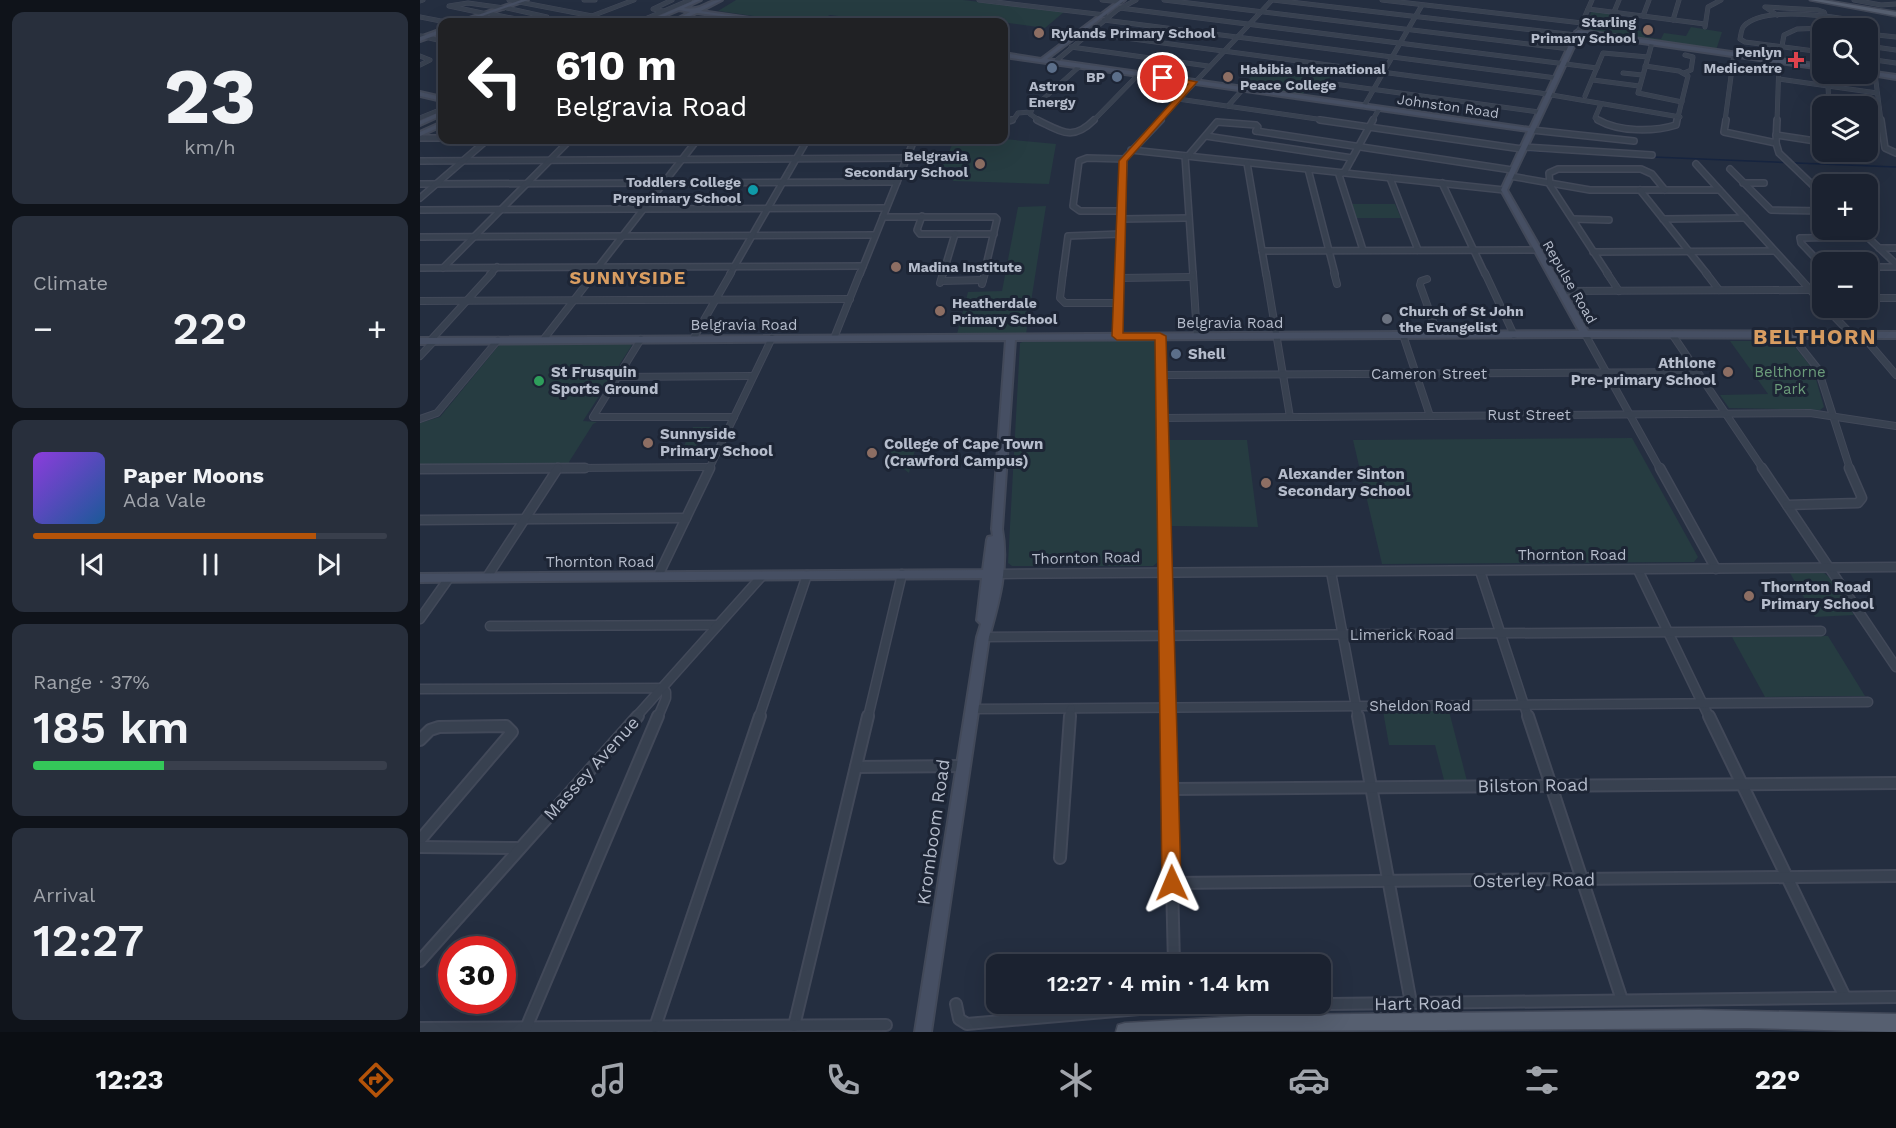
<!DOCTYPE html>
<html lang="en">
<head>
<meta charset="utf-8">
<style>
  body { margin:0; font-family:"Work Sans",sans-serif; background:#282f3c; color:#f1f3f6; height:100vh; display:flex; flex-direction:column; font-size:22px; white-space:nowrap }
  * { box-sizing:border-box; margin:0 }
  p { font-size:20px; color:#a0a4ab }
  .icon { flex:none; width:33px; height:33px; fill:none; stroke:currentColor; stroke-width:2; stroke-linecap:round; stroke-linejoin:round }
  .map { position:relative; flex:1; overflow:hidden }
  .panel { display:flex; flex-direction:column; gap:12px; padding:12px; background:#0f131a; width:420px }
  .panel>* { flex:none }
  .hud { position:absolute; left:18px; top:18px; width:570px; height:126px; border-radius:12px; box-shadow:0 6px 24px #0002,0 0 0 2px #393f4c; background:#202124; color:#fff; overflow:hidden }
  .fabs { position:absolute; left:1392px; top:18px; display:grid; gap:12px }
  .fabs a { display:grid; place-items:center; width:66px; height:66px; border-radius:12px; background:#1b2230; box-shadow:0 6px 24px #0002,0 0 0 2px #393f4c; font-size:30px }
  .speed { position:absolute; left:18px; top:936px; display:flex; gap:12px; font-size:30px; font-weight:700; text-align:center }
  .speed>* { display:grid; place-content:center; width:78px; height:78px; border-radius:50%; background:#1b2230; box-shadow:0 6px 24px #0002,0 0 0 2px #393f4c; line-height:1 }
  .speed .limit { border:9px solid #d22; background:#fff; color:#111 }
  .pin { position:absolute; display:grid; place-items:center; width:51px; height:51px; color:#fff; margin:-26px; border:3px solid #fff; border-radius:50%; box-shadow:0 2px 6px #0007 }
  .me { position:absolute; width:66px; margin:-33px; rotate:359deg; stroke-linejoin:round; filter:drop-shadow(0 0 4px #0008) }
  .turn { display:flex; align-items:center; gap:21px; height:126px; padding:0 18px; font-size:27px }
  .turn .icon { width:78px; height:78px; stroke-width:2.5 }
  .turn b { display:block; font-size:42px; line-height:51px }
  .big { font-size:45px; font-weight:600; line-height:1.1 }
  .panel .card { flex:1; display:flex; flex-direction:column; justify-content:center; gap:9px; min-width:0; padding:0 21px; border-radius:12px; background:#282f3c }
  .panel .dial { align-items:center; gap:0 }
  .dial b { font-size:78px; line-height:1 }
  .song { display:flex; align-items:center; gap:18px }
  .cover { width:72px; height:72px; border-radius:9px; background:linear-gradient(135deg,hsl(270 70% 55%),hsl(210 70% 35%)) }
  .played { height:6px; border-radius:3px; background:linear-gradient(90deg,#b45309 80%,#393f4c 80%) }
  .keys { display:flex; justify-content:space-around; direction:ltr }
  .heat { display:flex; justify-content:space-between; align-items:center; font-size:33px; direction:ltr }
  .charge { height:9px; border-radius:4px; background:linear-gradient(90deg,#34c759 37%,#393f4c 0) }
  .trip { position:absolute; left:566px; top:954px; width:345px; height:60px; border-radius:12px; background:#1b2230; box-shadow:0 6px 24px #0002,0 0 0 2px #393f4c; font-weight:600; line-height:60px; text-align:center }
  .tabs { display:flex; height:96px; justify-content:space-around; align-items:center; background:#0b0e13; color:#a0a4ab }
  .tabs .icon { width:42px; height:42px }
  .tabs .selected { color:#b45309 }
  .tabs b { font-size:27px; color:#f1f3f6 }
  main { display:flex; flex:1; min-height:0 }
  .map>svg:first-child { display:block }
</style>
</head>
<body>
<main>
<section class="panel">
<div class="card dial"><b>23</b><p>km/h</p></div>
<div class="card"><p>Climate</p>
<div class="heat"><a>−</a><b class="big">22°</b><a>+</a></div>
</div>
<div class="card">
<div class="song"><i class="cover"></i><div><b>Paper Moons</b><p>Ada Vale</p></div></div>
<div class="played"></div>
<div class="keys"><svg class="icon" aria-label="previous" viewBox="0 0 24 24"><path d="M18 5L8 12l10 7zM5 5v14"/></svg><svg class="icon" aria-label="pause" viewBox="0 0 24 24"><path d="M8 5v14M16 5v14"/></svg><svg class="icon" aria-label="next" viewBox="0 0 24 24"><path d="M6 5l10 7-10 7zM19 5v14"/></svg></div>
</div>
<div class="card"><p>Range · 37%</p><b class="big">185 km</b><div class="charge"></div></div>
<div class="card"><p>Arrival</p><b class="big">12:27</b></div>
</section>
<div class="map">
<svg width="1476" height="1032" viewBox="0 0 1476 1032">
  <rect width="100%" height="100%" fill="#242e40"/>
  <g fill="#263c41">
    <polygon points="316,0 543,0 644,12 625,28 573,21 467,22 410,15 397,22 375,22 298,11"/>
    <polygon points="1172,10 1197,14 1190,26 1227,32 1225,37 1241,39 1244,33 1266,36 1271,27 1302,32 1296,50 1164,31"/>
    <polygon points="877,70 911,75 907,82 892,81 882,95 822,87 835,72 871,77"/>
    <polygon points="584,139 636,144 629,184 533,181 537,167 522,167 532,145 567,144 570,140"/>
    <polygon points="932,204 975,204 981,218 936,218"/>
    <polygon points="626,206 606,334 537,334 548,292 582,291 598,207"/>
    <polygon points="732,340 736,342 738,562 733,566 592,566 588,563 600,343 605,341"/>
    <polygon points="1310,341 1370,341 1393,369 1404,407 1400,410 1309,408 1300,395 1348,394"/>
    <polygon points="83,343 209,343 212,345 163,421 177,422 173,424 149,462 150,464 0,465 0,423 20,417 79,345"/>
    <polygon points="273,427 290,427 280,448 263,448"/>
    <polygon points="1212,438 1278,557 1274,562 962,564 933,440"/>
    <polygon points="749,440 827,440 838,527 751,526"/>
    <polygon points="473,445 486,445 495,450 489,473 467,456"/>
    <polygon points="1370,573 1404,573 1410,578 1434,615 1395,617"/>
    <polygon points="1408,636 1445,696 1345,697 1312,637"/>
    <polygon points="963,711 1029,711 1047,781 1024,780 1015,745 969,745"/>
  </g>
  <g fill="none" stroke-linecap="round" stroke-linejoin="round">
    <g stroke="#16243f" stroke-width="1.5">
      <polyline points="1110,151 1135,152"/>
      <polyline points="1233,157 1476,167"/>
    </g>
    <defs>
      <g id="street-far4">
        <polyline points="89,0 172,16"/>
        <polyline points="164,0 175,0"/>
        <polyline points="559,0 685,15"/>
        <polyline points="682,0 701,2"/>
        <polyline points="744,0 1150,49"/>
        <polyline points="853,0 1156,35"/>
        <polyline points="962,0 1162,23"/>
        <polyline points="1434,0 1461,5 1476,4"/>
        <polyline points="0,1 3,0"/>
        <polyline points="700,8 1177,68"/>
        <polyline points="1168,9 1285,24"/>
        <polyline points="243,11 233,9 252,0"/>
        <polyline points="1194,12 1199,0"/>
        <polyline points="67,14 29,6 48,3 84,8"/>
        <polyline points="71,14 112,22 127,17 87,8"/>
        <polyline points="1357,15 1345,7 1398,10 1404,12 1406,17"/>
        <polyline points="1223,16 1229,0"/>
        <polyline points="0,17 26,22"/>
        <polyline points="684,20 1136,78"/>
        <polyline points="1253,20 1259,0"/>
        <polyline points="156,22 214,0"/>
        <polyline points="218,22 270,0"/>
        <polyline points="1285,27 1288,7 1301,0"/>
        <polyline points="1158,32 1172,0"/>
        <polyline points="668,33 1120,93 1260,117"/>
        <polyline points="1448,34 1476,37"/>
        <polyline points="1,36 22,41"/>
        <polyline points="1232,43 1218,93 1262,102"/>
        <polyline points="1448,46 1476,50"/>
        <polyline points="651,47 788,66"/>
        <path d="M1402 52 1325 42 1320 39C1321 35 1321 29 1324 26 1344 5 1417 17 1443 22L1447 24 1448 34"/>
        <polyline points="0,56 10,60 0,65"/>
        <polyline points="1448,59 1476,63"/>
        <polyline points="637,60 697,10 716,0"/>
        <polyline points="1225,66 1259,71 1268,76 1257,121"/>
        <polyline points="1203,73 1222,75"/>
        <polyline points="1264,73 1271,70 1273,57 1265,55"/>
        <polyline points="1455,74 1461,121"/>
        <polyline points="1359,79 1457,93"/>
        <polyline points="1173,80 1219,86"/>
        <polyline points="907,83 1119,112"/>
        <polyline points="1408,86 1409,106"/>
        <polyline points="1165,96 1183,53 1228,57"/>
        <polyline points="758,99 911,121"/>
        <polyline points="808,106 823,89"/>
        <polyline points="944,106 1002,5"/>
        <polyline points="0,118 22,109"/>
        <polyline points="587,121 594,119 598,113 610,112"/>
        <polyline points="620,121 610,114 612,109 660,66"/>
        <polyline points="673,121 719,74"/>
        <polyline points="739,121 852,0"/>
        <polyline points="952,121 959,109"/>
        <polyline points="1180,121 1175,118 1181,104"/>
        <polyline points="1305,121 1314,54"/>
        <polyline points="1357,121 1359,62 1364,35 1377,29 1407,28"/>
      </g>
      <g id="street-far3">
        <path d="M617 120C641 131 652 142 674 120"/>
        <polyline points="900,120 1102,149"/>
        <path d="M1178 120C1199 132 1233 132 1256 125L1257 120"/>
        <polyline points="1306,120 1304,132 1356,143"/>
        <polyline points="1357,120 1356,143 1359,153 1402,194"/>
        <polyline points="1461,120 1465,148 1476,153"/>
        <polyline points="584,122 592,120"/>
        <polyline points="1112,130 1214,141"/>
        <polyline points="836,131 1092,170"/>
        <polyline points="1356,135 1402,142"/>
        <polyline points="786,136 932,158"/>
        <polyline points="0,138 22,138"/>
        <polyline points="1103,147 1232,155"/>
        <polyline points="711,150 1084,190"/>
        <polyline points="765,156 773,274"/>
        <polyline points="768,156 797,122 836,125 838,127 836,131"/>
        <polyline points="0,161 486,158"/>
        <polyline points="827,163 846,274"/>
        <polyline points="1276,164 1376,274"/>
        <polyline points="888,169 915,274"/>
        <polyline points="1310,169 1351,210 1402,211"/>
        <polyline points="1090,176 1170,190 1299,190"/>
        <polyline points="970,178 998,250"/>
        <polyline points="1022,183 1065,274"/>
        <polyline points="1323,183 1344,183"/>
        <polyline points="0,184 477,182"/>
        <polyline points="1220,190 1287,274"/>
        <polyline points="0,198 67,140"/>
        <polyline points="0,210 466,208"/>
        <polyline points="701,211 660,211 653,206 659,161 667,158 704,159"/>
        <polyline points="502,216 497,230 500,234 574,234"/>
        <polyline points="463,217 575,217 577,219 564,274"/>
        <polyline points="701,219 768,218"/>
        <polyline points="1153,219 1189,220"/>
        <polyline points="1243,219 1325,218"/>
        <polyline points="1440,230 1476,264"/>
        <polyline points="0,237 455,235"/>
        <polyline points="1459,248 1476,248"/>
        <polyline points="943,250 919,175 925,171 953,120"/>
        <polyline points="842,251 1116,250"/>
        <polyline points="1173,252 1354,251"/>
        <polyline points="1402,265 1381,243 1380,238 1448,237"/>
        <polyline points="1448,267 1476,267"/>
        <polyline points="0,268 443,266"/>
        <polyline points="23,268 150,140"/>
        <polyline points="70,274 77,267"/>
        <polyline points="173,274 277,140"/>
        <polyline points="310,274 387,140"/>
        <polyline points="440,274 494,140"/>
        <polyline points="523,274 535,234"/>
        <polyline points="643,274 648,236 701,234"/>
        <polyline points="699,274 704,159 741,120"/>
        <polyline points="1188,274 1130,185 1129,173 1138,169 1221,169 1232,174 1245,190"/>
      </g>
      <g id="street-far2">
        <polyline points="643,273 640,298 645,303 699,303"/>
        <polyline points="773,273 777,336"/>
        <polyline points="846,273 870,417"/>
        <polyline points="914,273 917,284"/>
        <polyline points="1065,273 1094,335"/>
        <polyline points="1187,273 1199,291"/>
        <polyline points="1286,273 1299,290"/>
        <polyline points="1375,273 1402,303"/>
        <polyline points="700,278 772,277"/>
        <polyline points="1007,279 1001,281 1000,285 1018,335"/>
        <polyline points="521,281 563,280"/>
        <polyline points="520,283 523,273"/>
        <polyline points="562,284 565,273"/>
        <polyline points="1140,291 1390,290"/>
        <polyline points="1448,298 1476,298"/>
        <polyline points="0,301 430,299"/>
        <polyline points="1406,308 1432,335"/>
        <polyline points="1165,334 1240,469"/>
        <polyline points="1252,334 1343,469"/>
        <polyline points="983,335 1010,416"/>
        <polyline points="1371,335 1398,369 1430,469"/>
        <polyline points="1442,335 1476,375"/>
        <polyline points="740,336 743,469"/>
        <polyline points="697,337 700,273"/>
        <polyline points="414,338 440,273"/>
        <polyline points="221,339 173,417 314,417"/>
        <polyline points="273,339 311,273"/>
        <polyline points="123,340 175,273"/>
        <polyline points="10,341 72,273"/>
        <polyline points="0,356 14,341"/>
        <polyline points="741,375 1277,372"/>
        <polyline points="196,377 333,376"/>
        <polyline points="742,418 1390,413 1476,426"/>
        <polyline points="0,419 17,413 78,340"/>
        <polyline points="0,469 290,467"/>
        <polyline points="289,469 352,338"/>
      </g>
      <g id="street-far1">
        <polyline points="743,468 749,717"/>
        <polyline points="1240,468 1296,569"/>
        <polyline points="1342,468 1476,667"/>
        <polyline points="0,469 165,468"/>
        <polyline points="1367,505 1438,503 1442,498 1429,468"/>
        <polyline points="0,520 266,518"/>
        <polyline points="1218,570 1289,717"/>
        <polyline points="1060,571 1108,717"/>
        <polyline points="911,572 938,717"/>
        <polyline points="577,574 1476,567"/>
        <polyline points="238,576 290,468"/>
        <polyline points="67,577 138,468"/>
        <polyline points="0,619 29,578"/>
        <polyline points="70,626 298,625"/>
        <polyline points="563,637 1401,631"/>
        <polyline points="0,689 242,688 246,692 246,698 238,717"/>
        <polyline points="552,709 1448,702"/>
        <polyline points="216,717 342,576"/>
        <polyline points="339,717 387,575"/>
        <polyline points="448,717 482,574"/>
        <polyline points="650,717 651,709"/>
      </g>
      <g id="street">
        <polyline points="748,716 754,964"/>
        <polyline points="938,716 991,1003"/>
        <polyline points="1108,716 1202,1000"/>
        <polyline points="1289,716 1425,997"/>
        <polyline points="0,740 10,730 19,727 86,726 92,732 0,840"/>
        <polyline points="436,767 543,766"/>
        <polyline points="750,789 1476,783"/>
        <polyline points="0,847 100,848"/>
        <polyline points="640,858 650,716"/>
        <polyline points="752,883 1476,876"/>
        <polyline points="0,961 218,716"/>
        <polyline points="536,1004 539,1019 547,1024 754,1006 1476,997"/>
        <polyline points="374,1026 448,716"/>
        <polyline points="235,1027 340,716"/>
        <polyline points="0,1028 466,1025"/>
        <polyline points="106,1028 238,716"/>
      </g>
      <g id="secondary">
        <polygon points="101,0 108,0 45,22 38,22"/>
        <path d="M275 0H281L264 8C283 11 286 0 302 0L281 11 358 22H347L277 13 256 22H251L270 12 259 10 231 22H225Z"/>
        <path d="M700 0H705L627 59 1110 128 1155 32 1158 30 1402 65V69L1160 34 1087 190 1168 331 1476 332V338L1158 337 595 340 582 529C589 566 579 602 569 637L511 1032H495L557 637 561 624 557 620 562 578 0 582V574L563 570 567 540 568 537 573 536 572 529 586 340 0 344V338L1159 331 1081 190 1108 131 584 57V53L621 59Z"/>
        <polygon points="22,29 22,33 0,41 0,37"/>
        <polygon points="1448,71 1476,75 1476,79 1446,74"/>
        <polygon points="0,92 22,97 22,101 0,96"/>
        <polygon points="22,111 22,115 0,125 0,121"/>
        <polygon points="22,122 22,126 0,136 0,132"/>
      </g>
      <g id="primary">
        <polygon points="1390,0 1403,0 1476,12 1476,16"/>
        <polygon points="1279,1010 1476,1014 1476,1032 1328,1028 696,1032 698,1025 705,1023 845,1015"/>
      </g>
    </defs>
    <use href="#street-far4" stroke="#424959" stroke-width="5"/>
    <use href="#street-far3" stroke="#424959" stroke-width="8"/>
    <use href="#street-far2" stroke="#424959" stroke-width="8"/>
    <use href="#street-far1" stroke="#424959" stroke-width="11"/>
    <use href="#street" stroke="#424959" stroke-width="14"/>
    <use href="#secondary" stroke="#424959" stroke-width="4"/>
    <use href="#primary" stroke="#424959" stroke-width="3"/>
    <use href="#street-far4" stroke="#384150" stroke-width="4"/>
    <use href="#street-far3" stroke="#384150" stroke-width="5"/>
    <use href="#street-far2" stroke="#384150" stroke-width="6"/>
    <use href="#street-far1" stroke="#384150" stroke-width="8"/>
    <use href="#street" stroke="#384150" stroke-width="10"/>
    <use href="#secondary" fill="#464f63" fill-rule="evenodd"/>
    <use href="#primary" fill="#565f70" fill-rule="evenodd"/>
  </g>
  <polygon fill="#b45309" stroke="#753606" stroke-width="1.5" points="743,75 777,82 707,161 703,333 740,333 746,336 761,883 758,889 752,892 745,889 742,883 735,340 697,340 692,336 699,161 768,84 740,79"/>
  <g fill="#8d6e63" stroke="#1d2535" stroke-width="2">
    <circle cx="1228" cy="30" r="6"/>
    <circle cx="619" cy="33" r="6"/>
    <circle cx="808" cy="77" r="6"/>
    <circle cx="560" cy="164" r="6"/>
    <circle cx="476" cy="267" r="6"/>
    <circle cx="520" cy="311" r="6"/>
    <circle cx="1308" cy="372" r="6"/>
    <circle cx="228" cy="443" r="6"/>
    <circle cx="452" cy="453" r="6"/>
    <circle cx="846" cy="483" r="6"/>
    <circle cx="1329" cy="596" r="6"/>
  </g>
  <path fill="#e0444e" stroke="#1d2535" stroke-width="2" d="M1373 51h6v6h6v6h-6v6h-6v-6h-6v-6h6z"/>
  <g fill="#5c6f8a" stroke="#1d2535" stroke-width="2">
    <circle cx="632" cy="68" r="6"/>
    <circle cx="697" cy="77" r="6"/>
    <circle cx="756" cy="354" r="6"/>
  </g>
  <circle fill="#0f9aa8" stroke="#1d2535" stroke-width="2" cx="333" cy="190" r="6"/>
  <circle fill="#6b7280" stroke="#1d2535" stroke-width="2" cx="967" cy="319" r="6"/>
  <circle fill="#2e9e5b" stroke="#1d2535" stroke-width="2" cx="119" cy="381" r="6"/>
  <g text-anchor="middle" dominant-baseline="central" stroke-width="6" stroke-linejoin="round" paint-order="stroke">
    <g font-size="14" font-weight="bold" fill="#b5bccb" stroke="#1d2535" text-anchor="end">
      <text x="1216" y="22">Starling<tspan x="1216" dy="16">Primary School</tspan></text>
      <text x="631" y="33" text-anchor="start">Rylands Primary School</text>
      <text x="1362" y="52">Penlyn<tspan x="1362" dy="16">Medicentre</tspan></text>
      <text x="820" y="69" text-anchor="start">Habibia International<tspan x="820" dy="16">Peace College</tspan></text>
      <text x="685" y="77">BP</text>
      <text x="632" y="86" text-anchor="middle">Astron<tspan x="632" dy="16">Energy</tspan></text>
      <text x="548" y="156">Belgravia<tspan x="548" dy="16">Secondary School</tspan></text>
      <text x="321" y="182">Toddlers College<tspan x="321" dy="16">Preprimary School</tspan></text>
      <text x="488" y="267" text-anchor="start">Madina Institute</text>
      <text x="532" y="303" text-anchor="start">Heatherdale<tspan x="532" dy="16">Primary School</tspan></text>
      <text x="979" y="311" text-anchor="start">Church of St John<tspan x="979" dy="16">the Evangelist</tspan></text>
    </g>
    <g font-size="14" fill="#b5bccb" stroke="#1d2535">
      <text transform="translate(1028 106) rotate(8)">Johnston Road</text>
      <text transform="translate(1150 282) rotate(60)">Repulse Road</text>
    </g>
    <g font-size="15" fill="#b5bccb" stroke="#1d2535">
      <text x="810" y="323">Belgravia Road</text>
      <text x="324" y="325">Belgravia Road</text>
      <text x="1009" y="374">Cameron Street</text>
      <text x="1109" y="415">Rust Street</text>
      <text x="1152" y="555">Thornton Road</text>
      <text transform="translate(666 558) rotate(-1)">Thornton Road</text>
      <text x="180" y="562">Thornton Road</text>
      <text x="982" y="635">Limerick Road</text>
      <text x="1000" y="706">Sheldon Road</text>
    </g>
    <g font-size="15" font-weight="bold" fill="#b5bccb" stroke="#1d2535" text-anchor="start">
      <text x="768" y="354">Shell</text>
      <text x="1296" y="363" text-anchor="end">Athlone<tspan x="1296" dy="17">Pre-primary School</tspan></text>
      <text x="131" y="372">St Frusquin<tspan x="131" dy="17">Sports Ground</tspan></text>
      <text x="240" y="434">Sunnyside<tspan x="240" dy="17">Primary School</tspan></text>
      <text x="464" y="444">College of Cape Town<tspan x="464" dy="17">(Crawford Campus)</tspan></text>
      <text x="858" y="474">Alexander Sinton<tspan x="858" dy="17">Secondary School</tspan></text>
      <text x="1341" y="587">Thornton Road<tspan x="1341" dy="17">Primary School</tspan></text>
    </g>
    <g font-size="15" fill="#6b9c7a" stroke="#1d2535">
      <text x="1370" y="372">Belthorne<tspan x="1370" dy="17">Park</tspan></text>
    </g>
    <g font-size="18" font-weight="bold" letter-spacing="1.5" fill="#d99d61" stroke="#1d2535">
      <text x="208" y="277">SUNNYSIDE</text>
    </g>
    <g font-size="18" fill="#b5bccb" stroke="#1d2535">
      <text transform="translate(171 768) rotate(-48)">Massey Avenue</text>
      <text transform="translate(1113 785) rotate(-1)">Bilston Road</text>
      <text transform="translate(513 832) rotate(-82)">Kromboom Road</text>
      <text transform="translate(1114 880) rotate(-1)">Osterley Road</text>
      <text transform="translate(998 1003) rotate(-1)">Hart Road</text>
    </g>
    <g font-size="21" font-weight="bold" letter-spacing="1.5" fill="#d99d61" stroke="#1d2535">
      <text x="1395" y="336">BELTHORN</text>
    </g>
  </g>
</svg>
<div class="fabs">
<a><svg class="icon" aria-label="search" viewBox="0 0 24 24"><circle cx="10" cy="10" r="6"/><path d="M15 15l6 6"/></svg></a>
<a><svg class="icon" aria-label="layers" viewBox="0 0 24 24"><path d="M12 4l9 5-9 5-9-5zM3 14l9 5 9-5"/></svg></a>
<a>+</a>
<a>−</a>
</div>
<div class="speed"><div class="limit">30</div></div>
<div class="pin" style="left:743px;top:78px;background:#d93025"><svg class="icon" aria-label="arrive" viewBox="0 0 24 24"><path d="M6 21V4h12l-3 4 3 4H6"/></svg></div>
<svg class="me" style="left:752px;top:883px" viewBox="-20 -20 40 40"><path d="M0-17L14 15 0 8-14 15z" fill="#b45309" stroke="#fff" stroke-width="4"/></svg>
<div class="trip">12:27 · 4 min · 1.4 km</div>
<div class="hud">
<div class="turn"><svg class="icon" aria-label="left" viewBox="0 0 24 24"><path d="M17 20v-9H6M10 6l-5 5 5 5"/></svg><div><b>610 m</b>Belgravia Road</div></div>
</div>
</div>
</main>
<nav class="tabs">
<b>12:23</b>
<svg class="icon selected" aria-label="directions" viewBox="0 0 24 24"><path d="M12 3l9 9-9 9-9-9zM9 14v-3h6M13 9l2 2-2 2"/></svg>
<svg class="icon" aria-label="music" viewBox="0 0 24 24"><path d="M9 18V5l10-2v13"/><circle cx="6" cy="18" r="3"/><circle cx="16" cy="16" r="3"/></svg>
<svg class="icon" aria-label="phone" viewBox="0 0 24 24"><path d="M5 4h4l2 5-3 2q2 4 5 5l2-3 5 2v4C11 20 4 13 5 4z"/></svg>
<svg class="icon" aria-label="climate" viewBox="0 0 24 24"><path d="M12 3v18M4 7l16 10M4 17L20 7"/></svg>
<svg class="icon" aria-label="car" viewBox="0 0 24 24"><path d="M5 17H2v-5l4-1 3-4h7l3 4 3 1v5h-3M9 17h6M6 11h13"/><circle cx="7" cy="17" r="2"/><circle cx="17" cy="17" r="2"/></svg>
<svg class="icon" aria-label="filters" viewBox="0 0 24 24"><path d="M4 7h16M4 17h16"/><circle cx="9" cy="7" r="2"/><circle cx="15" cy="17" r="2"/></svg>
<b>22°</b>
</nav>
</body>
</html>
